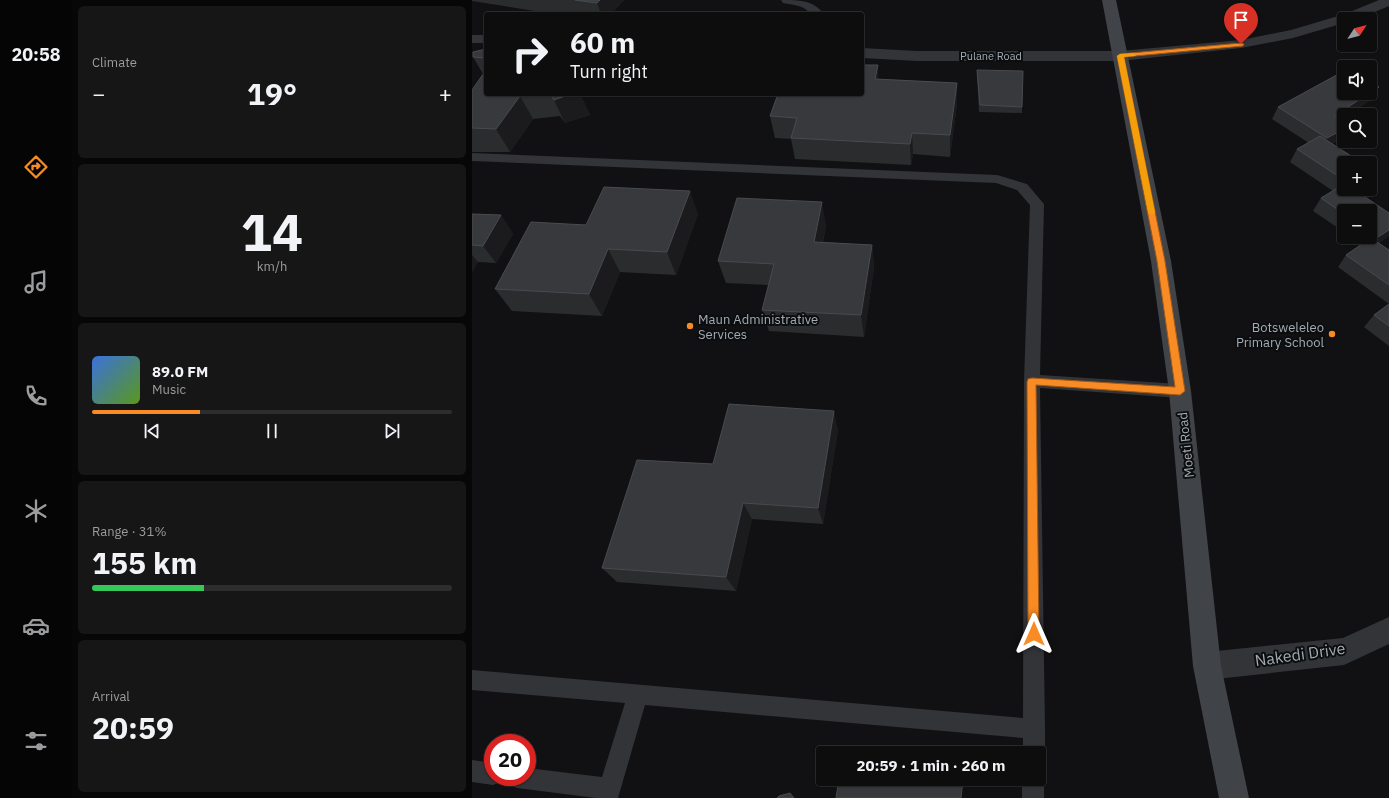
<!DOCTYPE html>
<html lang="en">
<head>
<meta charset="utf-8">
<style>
  body { margin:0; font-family:"IBM Plex Sans",sans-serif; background:#161617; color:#f1f3f6; height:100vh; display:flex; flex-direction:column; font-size:15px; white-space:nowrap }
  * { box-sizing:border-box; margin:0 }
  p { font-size:13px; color:#9a9c9e }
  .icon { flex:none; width:22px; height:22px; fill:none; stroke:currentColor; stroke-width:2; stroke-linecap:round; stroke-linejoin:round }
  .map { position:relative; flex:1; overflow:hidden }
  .panel { display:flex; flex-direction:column; gap:6px; padding:6px; background:#070708; width:400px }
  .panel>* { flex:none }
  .hud { position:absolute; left:12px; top:12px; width:380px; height:84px; border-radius:4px; box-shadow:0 1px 3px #0004,0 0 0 1px #2d2d2e; background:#0d0d0e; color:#f1f3f6; overflow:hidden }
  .needle { width:26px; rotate:54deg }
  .fabs { position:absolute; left:865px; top:12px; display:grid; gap:8px }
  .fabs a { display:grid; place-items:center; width:40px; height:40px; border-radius:4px; background:#0d0d0e; box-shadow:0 1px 3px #0004,0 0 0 1px #2d2d2e; font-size:20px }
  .speed { position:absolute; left:12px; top:734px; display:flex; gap:8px; font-size:20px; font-weight:700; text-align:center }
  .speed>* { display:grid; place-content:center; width:52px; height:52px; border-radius:50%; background:#0d0d0e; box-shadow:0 1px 3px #0004,0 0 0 1px #2d2d2e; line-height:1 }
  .speed .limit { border:6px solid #d22; background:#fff; color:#111 }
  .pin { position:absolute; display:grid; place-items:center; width:34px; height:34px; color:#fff; margin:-41px -17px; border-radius:50% 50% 50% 0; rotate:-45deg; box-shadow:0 0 4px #0007 }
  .pin .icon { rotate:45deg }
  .me { position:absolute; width:44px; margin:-22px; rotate:0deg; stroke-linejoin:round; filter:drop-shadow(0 0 3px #0008) }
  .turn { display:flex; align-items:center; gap:14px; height:84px; padding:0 20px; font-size:18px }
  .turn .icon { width:52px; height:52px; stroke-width:2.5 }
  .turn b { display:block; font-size:28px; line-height:34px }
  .big { font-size:30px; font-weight:700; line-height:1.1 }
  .panel .card { flex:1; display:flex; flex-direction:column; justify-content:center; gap:6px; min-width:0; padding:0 14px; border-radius:6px; background:#161617 }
  .panel .dial { align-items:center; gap:0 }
  .dial b { font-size:52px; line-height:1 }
  .song { display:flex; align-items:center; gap:12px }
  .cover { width:48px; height:48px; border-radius:6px; background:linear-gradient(135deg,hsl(220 70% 55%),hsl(90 70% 35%)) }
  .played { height:4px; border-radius:2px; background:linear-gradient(90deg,#f88b24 30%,#2d2d2e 30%) }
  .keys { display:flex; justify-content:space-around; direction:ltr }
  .heat { display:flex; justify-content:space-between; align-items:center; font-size:22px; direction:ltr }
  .charge { height:6px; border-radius:3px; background:linear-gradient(90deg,#34c759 31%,#2d2d2e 0) }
  .trip { position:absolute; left:344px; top:746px; width:230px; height:40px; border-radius:4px; background:#0d0d0e; box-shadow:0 1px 3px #0004,0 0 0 1px #2d2d2e; font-weight:700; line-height:40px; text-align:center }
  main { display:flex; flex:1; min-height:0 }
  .menu { display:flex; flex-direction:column; width:72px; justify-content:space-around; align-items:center; background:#050506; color:#9a9c9e }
  .menu .icon { width:28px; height:28px }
  .menu .current { color:#f88b24 }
  .menu b { font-size:18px; color:#f1f3f6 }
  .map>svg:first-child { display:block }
</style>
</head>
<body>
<main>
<nav class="menu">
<b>20:58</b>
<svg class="icon current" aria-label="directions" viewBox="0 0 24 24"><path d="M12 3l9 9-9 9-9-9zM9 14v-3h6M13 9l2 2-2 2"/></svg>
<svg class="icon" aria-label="music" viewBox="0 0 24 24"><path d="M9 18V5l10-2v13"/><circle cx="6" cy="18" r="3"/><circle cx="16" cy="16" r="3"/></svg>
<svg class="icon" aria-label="phone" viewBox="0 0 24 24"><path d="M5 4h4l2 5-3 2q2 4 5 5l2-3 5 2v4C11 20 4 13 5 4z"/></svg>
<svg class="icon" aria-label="climate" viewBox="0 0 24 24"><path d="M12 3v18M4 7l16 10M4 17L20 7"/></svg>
<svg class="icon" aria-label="car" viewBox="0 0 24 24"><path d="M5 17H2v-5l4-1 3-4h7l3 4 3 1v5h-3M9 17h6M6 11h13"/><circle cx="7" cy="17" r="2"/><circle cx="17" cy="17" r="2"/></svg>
<svg class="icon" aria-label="filters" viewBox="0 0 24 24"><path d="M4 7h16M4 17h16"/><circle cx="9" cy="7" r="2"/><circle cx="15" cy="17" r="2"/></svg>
</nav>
<section class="panel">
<div class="card"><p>Climate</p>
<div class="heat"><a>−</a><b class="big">19°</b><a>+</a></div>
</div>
<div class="card dial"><b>14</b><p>km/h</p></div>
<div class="card">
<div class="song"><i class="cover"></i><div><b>89.0 FM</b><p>Music</p></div></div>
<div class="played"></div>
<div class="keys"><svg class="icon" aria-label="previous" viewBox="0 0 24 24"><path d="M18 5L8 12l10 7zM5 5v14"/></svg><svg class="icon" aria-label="pause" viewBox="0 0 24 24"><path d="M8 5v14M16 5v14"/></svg><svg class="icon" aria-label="next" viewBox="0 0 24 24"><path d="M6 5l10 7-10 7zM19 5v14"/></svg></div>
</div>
<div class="card"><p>Range · 31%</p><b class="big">155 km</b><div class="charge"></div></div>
<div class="card"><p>Arrival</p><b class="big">20:59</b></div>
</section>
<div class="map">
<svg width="917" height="798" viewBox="0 0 917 798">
  <rect width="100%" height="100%" fill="#111113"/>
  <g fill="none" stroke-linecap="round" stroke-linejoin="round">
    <g fill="#323438" fill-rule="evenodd">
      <polygon points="0,153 525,175 555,184 572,204 568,375 708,384 714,386 716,391 714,396 708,398 568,388 573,729 573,753 569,760 567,762 567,753 551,753 551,738 173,705 146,798 124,798 45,788 37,785 34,777 55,777 55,768 130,777 153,703 0,690 0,670 551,718 552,381 558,205 545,190 524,183 0,161"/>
      <polygon points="0,760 21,763 21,777 30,777 29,782 21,785 0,782"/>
      <polygon points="567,771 572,779 572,798 550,798 550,779 567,779"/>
    </g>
    <g fill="#323438" fill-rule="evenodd">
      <path d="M309 0C328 0 341 0 352 14H338C333 5 321 5 311 3Z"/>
      <polygon points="907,0 917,0 917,6 886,19 872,19 872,23 821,38 769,48 648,61 445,61 390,58 390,48 445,51 648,51 769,40 819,30 873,14"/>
      <rect x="0" y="35" width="14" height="8"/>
      <polygon points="917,617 917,644 872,665 735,680 725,676 721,666 725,656 735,652 871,638"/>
    </g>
    <polygon fill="#404348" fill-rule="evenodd" points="630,0 644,0 699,261 719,391 749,666 777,798 747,798 721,666 697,391 679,261"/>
  </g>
  <g fill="#2a2c2e">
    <polygon points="0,0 152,0 139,14 82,14 0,1"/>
    <polygon points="14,49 14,94 108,94 118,115 93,123 88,116 61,119 38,152 0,152 0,90 11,74 1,57"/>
    <polygon points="505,70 550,107 550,113 507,112 505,76"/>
    <polygon points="872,71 872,93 898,93 898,83 907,87 900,99 876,115 872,115 872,117 868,120 872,122 872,135 871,137 860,144 890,163 872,163 872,189 883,189 882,190 917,213 917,236 907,243 917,250 917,304 866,267 874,255 889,244 879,237 898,237 898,211 872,211 872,232 841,211 849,198 861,191 818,162 825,149 837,143 800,119 806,107"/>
    <polygon points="407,79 485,83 485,104 478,157 441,154 439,165 323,159 319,139 303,138 298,116"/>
    <polygon points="0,214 29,215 41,234 24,263 6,262 0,272"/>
    <polygon points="226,214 204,275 148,272 130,316 40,311 23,289 114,225"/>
    <polygon points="354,225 351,242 400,245 402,267 392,337 297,331 290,310 297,285 254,283 246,261"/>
    <polygon points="917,304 917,346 892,327 902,315"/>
    <polygon points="366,430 351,524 280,519 264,591 145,582 130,568 241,464"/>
  </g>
  <g fill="#1b1b1d">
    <polygon points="128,0 152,0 139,14 129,14 125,3"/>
    <polygon points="406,65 407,87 403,79"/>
    <polygon points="485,83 485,104 478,157 478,135"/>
    <polygon points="907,87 900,99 876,115 872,115 872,117 855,128 862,116"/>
    <polygon points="99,94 108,94 118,115 93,123 82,100"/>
    <polygon points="48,96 61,119 38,152 24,129"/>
    <polygon points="872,129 872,135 871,137 849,150 855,138"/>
    <polygon points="440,133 441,154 439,165 438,144"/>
    <polygon points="218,191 226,214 204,275 195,252"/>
    <polygon points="350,202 354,225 346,264 342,242"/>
    <polygon points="29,215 41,234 24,263 11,246"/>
    <polygon points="917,230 917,236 897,250 906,237"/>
    <polygon points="400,245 402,267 392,337 389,315"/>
    <polygon points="136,249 148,272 130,316 117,294"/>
    <polygon points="0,255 6,262 0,272"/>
    <polygon points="362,411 366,430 351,524 346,508"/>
    <polygon points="271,503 280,519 264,591 254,577"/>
  </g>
  <g fill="#37393c" stroke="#484b4f">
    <polygon points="103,0 128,0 125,3"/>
    <polygon points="14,49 14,58 1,57 1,52"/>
    <polygon points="390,65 406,65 403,79 485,83 478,135 440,133 438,144 319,138 325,118 298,116 306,94 390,94"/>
    <polygon points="14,70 14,94 65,94 48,96 24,129 0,128 0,90"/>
    <polygon points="505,70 551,71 550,107 508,105"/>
    <polygon points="872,71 872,93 898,93 898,83 907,87 862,116 872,122 872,129 855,138 806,107"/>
    <polygon points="78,94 99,94 82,100"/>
    <polygon points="848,136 890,163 872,163 872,180 825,149"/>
    <polygon points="898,168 901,170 898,172"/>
    <polygon points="872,184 872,189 881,189 917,213 917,230 906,237 898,232 898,211 872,211 872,214 849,198"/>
    <polygon points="132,187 218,191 195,252 136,249 117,294 23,289 59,222 114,225"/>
    <polygon points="265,198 350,202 342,242 400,245 389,315 290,310 302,264 246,261"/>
    <polygon points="0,214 29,215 11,246 0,245"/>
    <polygon points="899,238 917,250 917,285 874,255"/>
    <polygon points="917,304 917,326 902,315"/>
    <polygon points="257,404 362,411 346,508 271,503 254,577 130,568 165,460 241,464"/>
    <polygon points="367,779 491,779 489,798 364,798"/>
    <polygon points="318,793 322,798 305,798 307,796"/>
  </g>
  <polygon fill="#f88b24" stroke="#a15a17" points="769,43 772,44 771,46 652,57 693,261 713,391 708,395 564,385 567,634 566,638 562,640 558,638 556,634 555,382 556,379 560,378 703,387 685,261 645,56 648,54"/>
  <polygon fill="#f59e0b" points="661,53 664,55 663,56 652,57 683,212 680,215 676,212 645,56 648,54"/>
  <g fill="#f88b24" stroke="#0c0d0e" stroke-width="1.5">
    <circle cx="218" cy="326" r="4"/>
    <circle cx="860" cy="334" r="4"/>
  </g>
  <g text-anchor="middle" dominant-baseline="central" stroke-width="4" stroke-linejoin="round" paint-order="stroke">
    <g font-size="11" fill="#a2abb4" stroke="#0c0d0e">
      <text x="519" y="56">Pulane Road</text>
    </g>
    <g font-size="13" fill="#a2abb4" stroke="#0c0d0e" text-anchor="start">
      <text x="226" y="319">Maun Administrative<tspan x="226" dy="15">Services</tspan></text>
      <text x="852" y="327" text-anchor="end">Botsweleleo<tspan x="852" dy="15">Primary School</tspan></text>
    </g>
    <g font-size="13" fill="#a2abb4" stroke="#0c0d0e">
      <text transform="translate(714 445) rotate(-96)">Moeti Road</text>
    </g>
    <g font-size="16" fill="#a2abb4" stroke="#0c0d0e">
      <text transform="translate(828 654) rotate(-8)">Nakedi Drive</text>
    </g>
  </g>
</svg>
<div class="fabs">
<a><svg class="needle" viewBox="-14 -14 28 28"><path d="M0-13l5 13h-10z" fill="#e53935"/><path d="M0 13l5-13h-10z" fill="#9a9c9e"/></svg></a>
<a><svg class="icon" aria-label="sound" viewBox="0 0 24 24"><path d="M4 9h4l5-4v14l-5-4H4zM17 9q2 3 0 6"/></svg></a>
<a><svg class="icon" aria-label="search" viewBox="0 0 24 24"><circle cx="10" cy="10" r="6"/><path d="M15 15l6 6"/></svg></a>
<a>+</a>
<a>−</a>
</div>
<div class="speed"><div class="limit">20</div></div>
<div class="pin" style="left:769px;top:44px;background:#d93025"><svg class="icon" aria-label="arrive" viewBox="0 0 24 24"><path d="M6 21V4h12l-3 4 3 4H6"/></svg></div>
<svg class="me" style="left:562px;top:634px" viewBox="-20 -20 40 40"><path d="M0-17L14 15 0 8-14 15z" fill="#f88b24" stroke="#fff" stroke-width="4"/></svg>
<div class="trip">20:59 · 1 min · 260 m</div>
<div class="hud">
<div class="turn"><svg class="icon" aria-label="right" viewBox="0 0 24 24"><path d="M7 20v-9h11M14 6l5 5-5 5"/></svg><div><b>60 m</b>Turn right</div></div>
</div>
</div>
</main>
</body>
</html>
